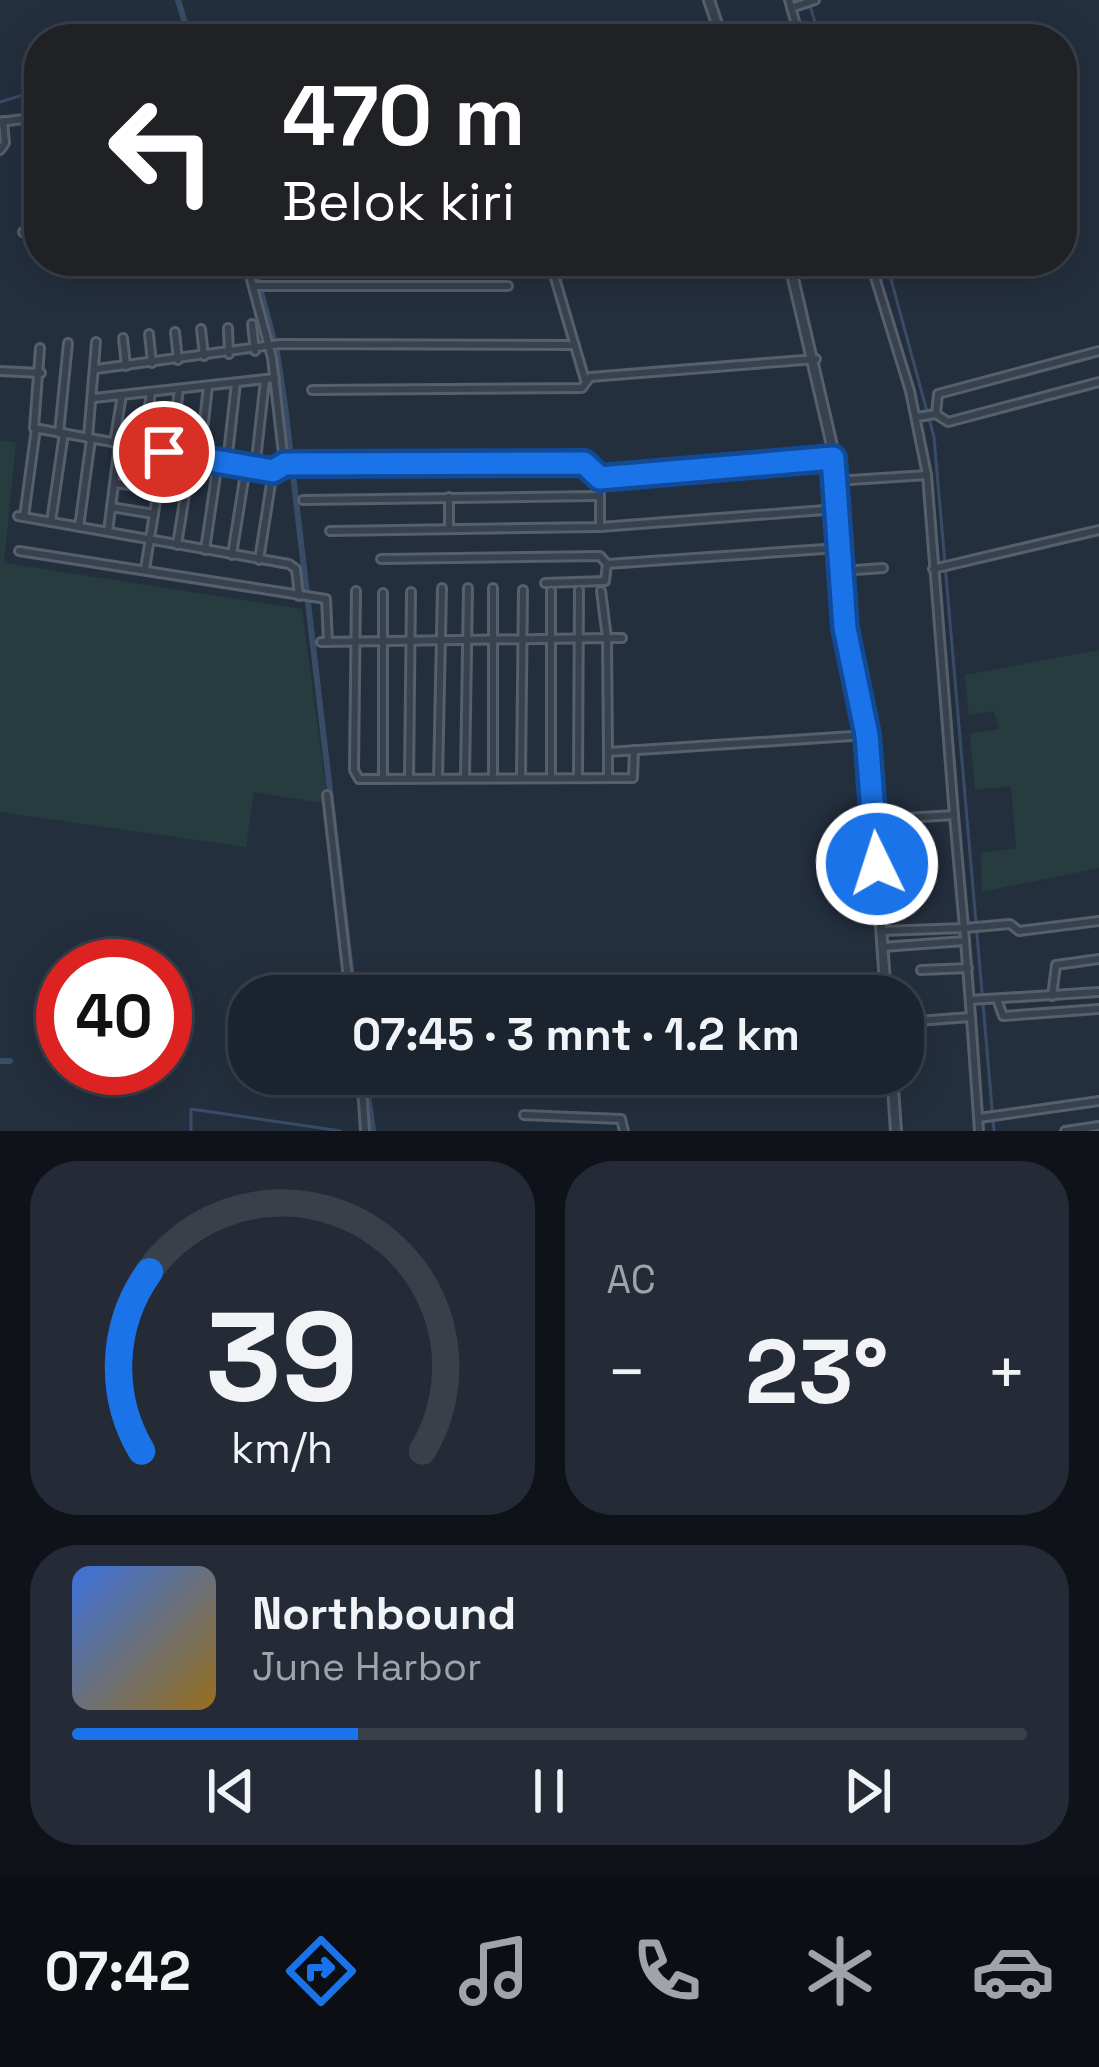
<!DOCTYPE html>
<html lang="id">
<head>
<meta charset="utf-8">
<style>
  body { margin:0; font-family:"Space Grotesk",sans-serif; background:#242b36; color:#f1f3f6; height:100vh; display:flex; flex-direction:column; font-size:45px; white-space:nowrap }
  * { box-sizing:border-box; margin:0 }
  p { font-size:39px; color:#a0a4aa }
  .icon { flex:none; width:66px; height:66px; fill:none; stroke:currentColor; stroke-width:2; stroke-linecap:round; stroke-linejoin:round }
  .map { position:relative; height:1131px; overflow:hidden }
  .details { display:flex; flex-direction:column; gap:30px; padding:30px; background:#0f1319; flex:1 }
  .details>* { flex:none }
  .guide { position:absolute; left:24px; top:24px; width:1053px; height:252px; border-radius:48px; box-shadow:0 6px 30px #0003,0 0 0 3px #39404a; background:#202124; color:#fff; overflow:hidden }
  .speed { position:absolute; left:36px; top:939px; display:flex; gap:24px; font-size:60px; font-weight:700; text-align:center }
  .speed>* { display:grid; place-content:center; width:156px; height:156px; border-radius:50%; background:#1b232e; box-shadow:0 6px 30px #0003,0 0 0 3px #39404a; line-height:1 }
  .speed .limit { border:18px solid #d22; background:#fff; color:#111 }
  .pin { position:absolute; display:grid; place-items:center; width:102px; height:102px; color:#fff; margin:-51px; border:6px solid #fff; border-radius:50%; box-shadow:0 3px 12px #0007 }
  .me { position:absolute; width:132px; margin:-66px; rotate:356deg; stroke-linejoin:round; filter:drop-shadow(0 0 9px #0008) }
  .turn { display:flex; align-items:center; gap:42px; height:252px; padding:0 60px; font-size:54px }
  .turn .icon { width:156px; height:156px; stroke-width:2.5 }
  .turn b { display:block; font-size:84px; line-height:102px }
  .big { font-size:90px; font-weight:700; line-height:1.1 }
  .details .card { flex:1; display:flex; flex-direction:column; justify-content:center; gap:18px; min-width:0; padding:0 42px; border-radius:48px; background:#242b36 }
  .details .dial { align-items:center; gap:0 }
  .dial svg { height:312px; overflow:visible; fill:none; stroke:#39404a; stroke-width:7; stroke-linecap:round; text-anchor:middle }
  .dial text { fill:#f1f3f6; stroke:none }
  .song { display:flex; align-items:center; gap:36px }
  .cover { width:144px; height:144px; border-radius:18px; background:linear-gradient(135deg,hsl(220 70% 55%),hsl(40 70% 35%)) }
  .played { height:12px; border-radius:6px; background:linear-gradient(90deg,#1a73e8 30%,#39404a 30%) }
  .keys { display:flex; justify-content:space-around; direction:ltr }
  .heat { display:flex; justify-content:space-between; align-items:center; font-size:66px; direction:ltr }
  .details .tiles { flex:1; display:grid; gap:30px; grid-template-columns:1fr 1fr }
  .card:last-child { grid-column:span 2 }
  .trip { position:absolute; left:228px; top:975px; width:696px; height:120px; border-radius:48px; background:#1b232e; box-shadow:0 6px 30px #0003,0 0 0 3px #39404a; font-weight:700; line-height:120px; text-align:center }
  .tabs { display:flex; height:192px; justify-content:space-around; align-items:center; background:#0b0e12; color:#a0a4aa }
  .tabs .icon { width:84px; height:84px }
  .tabs .selected { color:#1a73e8 }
  .tabs b { font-size:54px; color:#f1f3f6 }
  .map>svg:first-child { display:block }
</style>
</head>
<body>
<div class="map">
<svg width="1099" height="1131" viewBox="0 0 1099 1131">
  <rect width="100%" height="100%" fill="#242f3e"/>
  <g fill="#263c3f">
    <polygon points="0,440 16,442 4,563 302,609 328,804 254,792 246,847 0,812"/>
    <polygon points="1099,650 1099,868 982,892 981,853 1016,848 1011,786 975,790 970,734 999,729 994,711 969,715 965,675"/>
  </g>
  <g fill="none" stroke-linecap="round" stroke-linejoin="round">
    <g stroke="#394c67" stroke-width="3">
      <polyline points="809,2 820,39"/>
      <polyline points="0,102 39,90"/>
      <polyline points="886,261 934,437 994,1131"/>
      <polyline points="191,1131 191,1109 341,1131"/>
    </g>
    <g stroke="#394c67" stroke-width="6">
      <polyline points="178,0 190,39"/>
      <polyline points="253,261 277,352 285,406 354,996"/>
      <polyline points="0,1061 10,1061"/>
      <polyline points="365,1074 373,1131"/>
    </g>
    <defs>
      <g id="minor">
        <polyline points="789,0 800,39"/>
        <polyline points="791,8 815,0"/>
        <polyline points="0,122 39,117"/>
        <polyline points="0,150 5,143 3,121"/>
        <polyline points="23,232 39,231"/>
        <polyline points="246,261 272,358 284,463"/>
        <polyline points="550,261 585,380"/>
        <polyline points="870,261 910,391 927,475 954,815"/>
        <polyline points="826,266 870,262"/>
        <polyline points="253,286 508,286"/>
        <polyline points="252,324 255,351"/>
        <polyline points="228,328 229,354"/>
        <polyline points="201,329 204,356"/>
        <polyline points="175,332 178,360"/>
        <polyline points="149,334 152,363"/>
        <polyline points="123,338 126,366"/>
        <polyline points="40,348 34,428 273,471"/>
        <polyline points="96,369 280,344 574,345"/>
        <polyline points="0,371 41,373"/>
        <polyline points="312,390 582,388 590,377 816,359"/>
        <polyline points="94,398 275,378"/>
        <polyline points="936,414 938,394 1099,351"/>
        <polyline points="917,417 936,414 948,422 1099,382"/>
        <polyline points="59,433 68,343"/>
        <polyline points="88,438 96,342"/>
        <polyline points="114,443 122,395"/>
        <polyline points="143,448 151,392"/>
        <polyline points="171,453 179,389"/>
        <polyline points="200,458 208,386"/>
        <polyline points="227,463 236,383"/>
        <polyline points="255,469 265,380"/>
        <polyline points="599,470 833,450"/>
        <polyline points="835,481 927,475"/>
        <polyline points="115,483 158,489"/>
        <polyline points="449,497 449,528"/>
        <polyline points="303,500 597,496"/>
        <polyline points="111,507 154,514"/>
        <polyline points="18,516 289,564 296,569 299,596"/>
        <polyline points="24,517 36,428"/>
        <polyline points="51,522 64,433"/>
        <polyline points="79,527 91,439"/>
        <polyline points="600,527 838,509"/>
        <polyline points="330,531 600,527 600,478 607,476 834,458"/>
        <polyline points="108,532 119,444"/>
        <polyline points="177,545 191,457"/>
        <polyline points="205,550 218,462"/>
        <polyline points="19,551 326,599 328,642"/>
        <polyline points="232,555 246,467"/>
        <polyline points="381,559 600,556 607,564 839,548"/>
        <polyline points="259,560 273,471 284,464 583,463 600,478"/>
        <polyline points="145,569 164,452"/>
        <polyline points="933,569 1099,530"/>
        <polyline points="841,571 883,568"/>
        <polyline points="545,583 605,581 607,564"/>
        <polyline points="356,591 354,770 359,779 633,778 634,750"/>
        <polyline points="601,591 607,638 622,638"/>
        <polyline points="383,593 383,779"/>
        <polyline points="321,642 607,638 608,752"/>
        <polyline points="608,776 608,752 867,735"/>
        <polyline points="465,777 468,588"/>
        <polyline points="493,777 493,588"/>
        <polyline points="578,777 579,590"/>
        <polyline points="438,778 442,588"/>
        <polyline points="521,778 523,590"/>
        <polyline points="551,778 551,591"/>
        <polyline points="409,779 411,592"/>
        <polyline points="327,795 350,996"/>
        <polyline points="873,820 954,815 964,928 881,931"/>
        <polyline points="878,887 919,880"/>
        <polyline points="965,941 964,928 1010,924 1019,931 1099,921"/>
        <polyline points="882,947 965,941 971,1017 903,1022"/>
        <polyline points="921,970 968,968"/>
        <polyline points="1052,996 1056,965 1099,959"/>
        <polyline points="997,999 1003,1016 1099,1009"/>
        <polyline points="970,1000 1099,992"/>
        <polyline points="971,1017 979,1131"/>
        <polyline points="361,1074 365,1131"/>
        <polyline points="524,1115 621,1119 624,1131"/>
        <polyline points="979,1118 1099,1101"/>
        <polyline points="1065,1131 1099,1126"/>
      </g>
      <g id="tertiary">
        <polyline points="709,0 722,39"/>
        <polyline points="789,261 833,450 845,628 867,735 886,996"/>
        <polyline points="892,1074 896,1131"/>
      </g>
    </defs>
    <use href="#minor" stroke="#565f6c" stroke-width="12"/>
    <use href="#tertiary" stroke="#565f6c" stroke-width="14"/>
    <use href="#minor" stroke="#38414e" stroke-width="6"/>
    <use href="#tertiary" stroke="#38414e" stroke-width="8"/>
  </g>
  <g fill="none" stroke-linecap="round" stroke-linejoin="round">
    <defs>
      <polyline id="route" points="164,452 273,471 285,464 584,463 600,478 833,458 845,628 867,735 877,864"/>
    </defs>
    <use href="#route" stroke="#114b97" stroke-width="30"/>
    <use href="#route" stroke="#1a73e8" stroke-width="21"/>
  </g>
</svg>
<div class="speed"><div class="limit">40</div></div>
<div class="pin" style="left:164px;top:452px;background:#d93025"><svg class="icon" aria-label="arrive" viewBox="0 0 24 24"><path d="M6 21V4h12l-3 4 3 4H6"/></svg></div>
<svg class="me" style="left:877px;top:864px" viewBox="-20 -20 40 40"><circle r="17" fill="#1a73e8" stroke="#fff" stroke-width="3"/><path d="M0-11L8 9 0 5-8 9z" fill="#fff"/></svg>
<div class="trip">07:45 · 3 mnt · 1.2 km</div>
<div class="guide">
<div class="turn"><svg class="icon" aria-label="left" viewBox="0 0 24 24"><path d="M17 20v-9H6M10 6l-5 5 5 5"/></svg><div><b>470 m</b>Belok kiri</div></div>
</div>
</div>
<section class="details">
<div class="tiles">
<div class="card dial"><svg viewBox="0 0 100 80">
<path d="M14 69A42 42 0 1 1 86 69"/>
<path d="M14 69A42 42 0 0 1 16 23" stroke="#1a73e8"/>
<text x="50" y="56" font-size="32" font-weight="700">39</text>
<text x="50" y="72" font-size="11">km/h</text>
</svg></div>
<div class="card"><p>AC</p>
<div class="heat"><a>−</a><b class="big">23°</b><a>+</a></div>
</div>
<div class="card">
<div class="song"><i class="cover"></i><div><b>Northbound</b><p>June Harbor</p></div></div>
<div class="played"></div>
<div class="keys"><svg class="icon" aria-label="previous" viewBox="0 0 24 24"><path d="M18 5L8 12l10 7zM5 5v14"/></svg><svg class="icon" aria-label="pause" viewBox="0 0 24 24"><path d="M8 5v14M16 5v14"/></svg><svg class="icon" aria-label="next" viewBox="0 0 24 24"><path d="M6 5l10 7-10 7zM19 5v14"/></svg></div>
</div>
</div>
</section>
<nav class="tabs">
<b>07:42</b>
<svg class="icon selected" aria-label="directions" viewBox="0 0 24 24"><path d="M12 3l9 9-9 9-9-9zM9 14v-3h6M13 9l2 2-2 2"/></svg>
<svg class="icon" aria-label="music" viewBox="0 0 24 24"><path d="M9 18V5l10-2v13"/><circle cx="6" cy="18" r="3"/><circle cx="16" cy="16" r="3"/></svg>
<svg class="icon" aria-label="phone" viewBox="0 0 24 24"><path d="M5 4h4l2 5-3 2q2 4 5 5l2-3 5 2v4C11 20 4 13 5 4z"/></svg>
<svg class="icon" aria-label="climate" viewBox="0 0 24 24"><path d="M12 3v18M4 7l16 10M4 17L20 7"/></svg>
<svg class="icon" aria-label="car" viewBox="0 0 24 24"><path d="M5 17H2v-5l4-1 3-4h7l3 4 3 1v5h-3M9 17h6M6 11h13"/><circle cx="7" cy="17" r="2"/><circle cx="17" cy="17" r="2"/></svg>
</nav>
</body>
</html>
